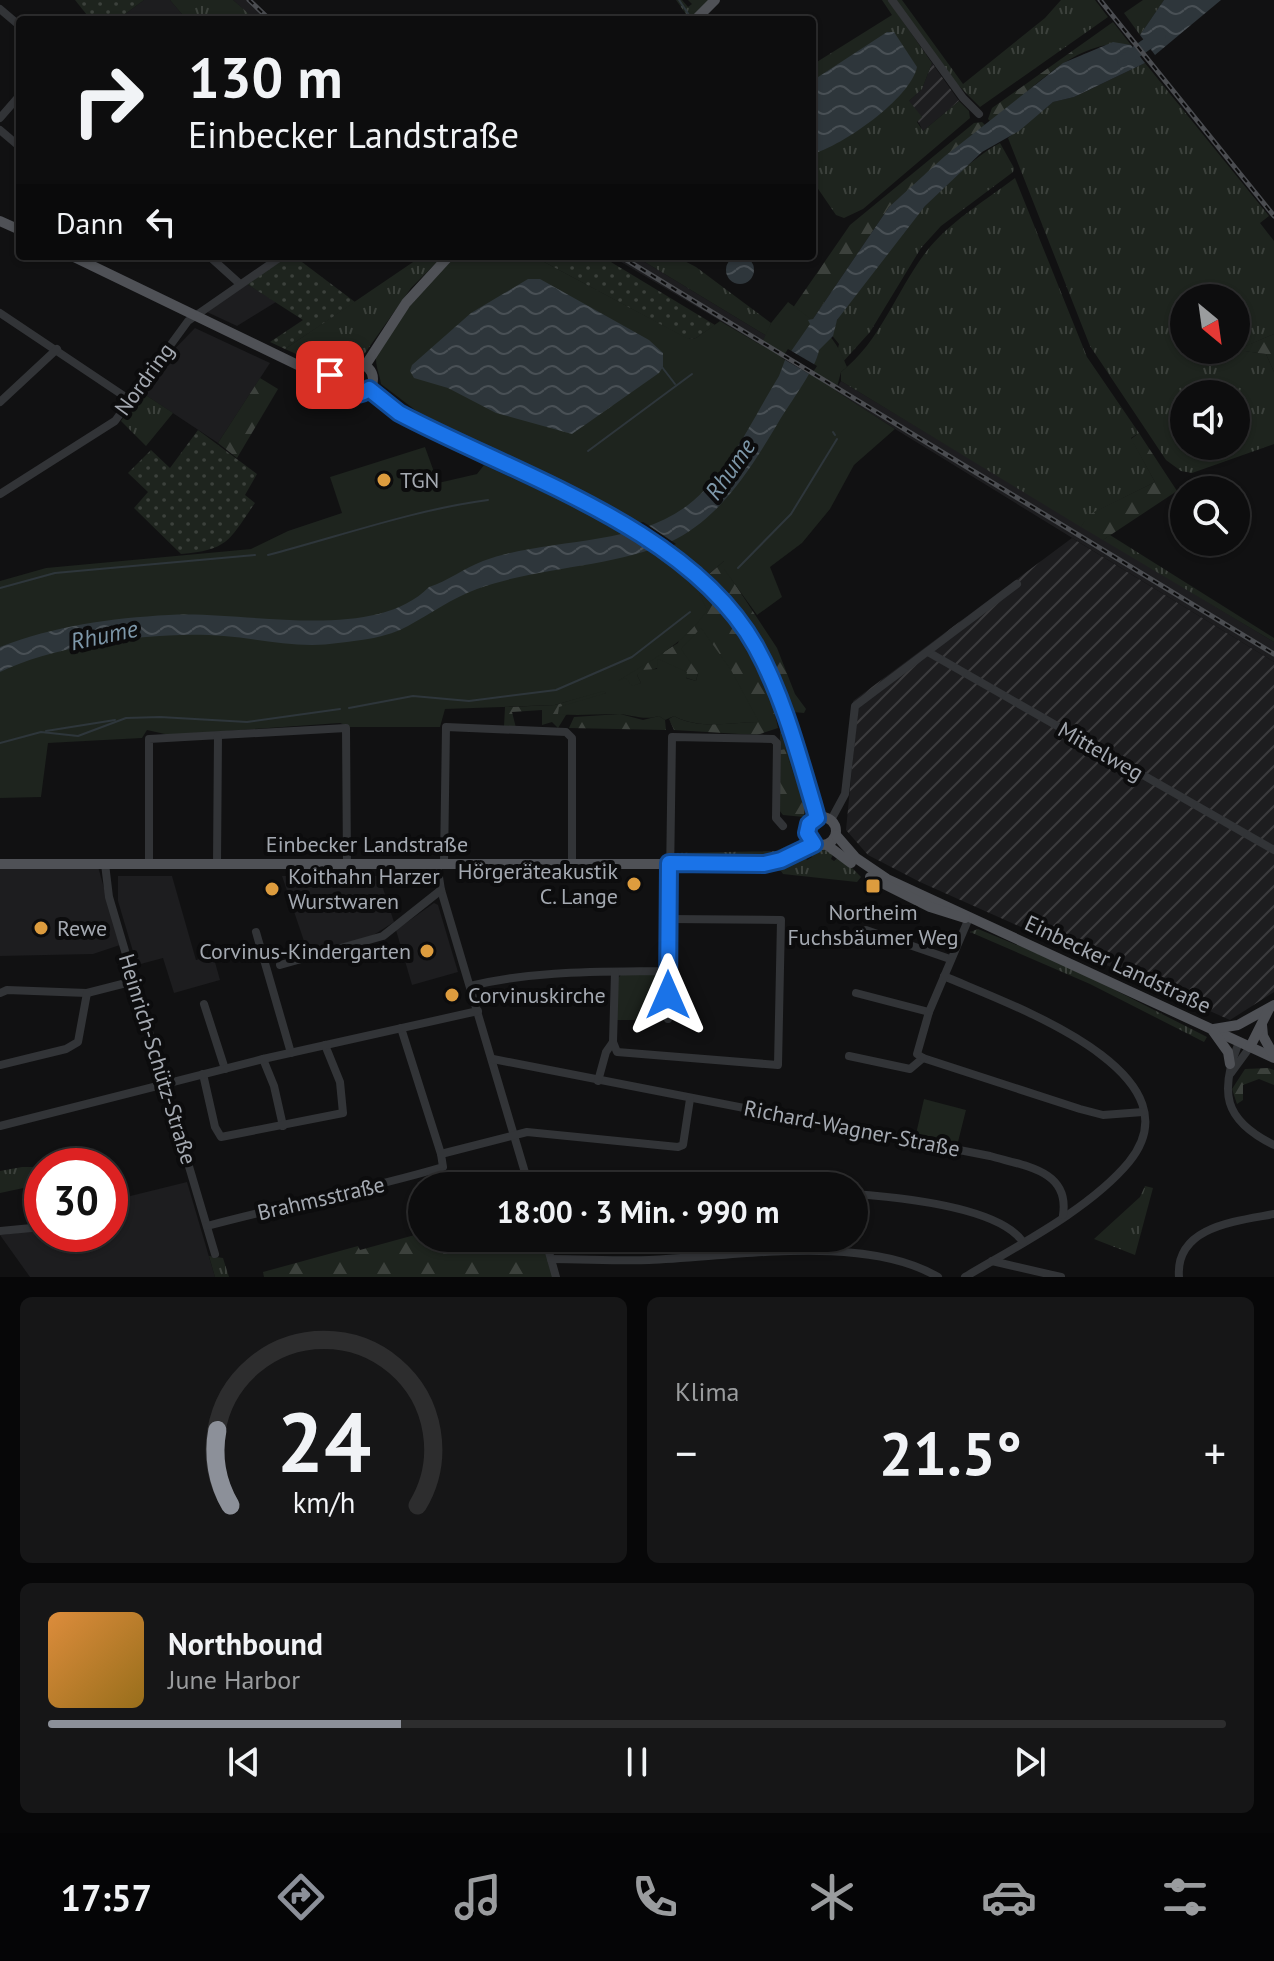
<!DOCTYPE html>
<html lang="de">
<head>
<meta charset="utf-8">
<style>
  body { margin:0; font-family:"PT Sans",sans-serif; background:#161617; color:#f1f3f6; height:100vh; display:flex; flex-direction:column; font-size:30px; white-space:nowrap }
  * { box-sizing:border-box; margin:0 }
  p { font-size:26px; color:#9a9c9e }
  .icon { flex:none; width:44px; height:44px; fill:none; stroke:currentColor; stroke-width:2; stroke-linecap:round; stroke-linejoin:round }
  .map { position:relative; height:1277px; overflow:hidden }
  .drawer { display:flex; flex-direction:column; gap:20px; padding:20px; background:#070708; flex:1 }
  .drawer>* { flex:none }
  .top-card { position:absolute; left:16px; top:16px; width:800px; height:244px; border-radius:8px; box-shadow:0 2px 6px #0004,0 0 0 2px #2d2d2e; background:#0d0d0e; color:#f1f3f6; overflow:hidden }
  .needle { width:52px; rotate:151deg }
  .fabs { position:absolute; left:1170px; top:284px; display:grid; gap:16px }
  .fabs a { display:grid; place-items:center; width:80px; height:80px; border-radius:50%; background:#0d0d0e; box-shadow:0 2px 6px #0004,0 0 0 2px #2d2d2e; font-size:40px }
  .speed { position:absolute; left:24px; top:1148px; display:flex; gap:16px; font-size:40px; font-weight:700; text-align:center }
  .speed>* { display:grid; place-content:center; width:104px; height:104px; border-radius:50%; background:#0d0d0e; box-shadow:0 2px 6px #0004,0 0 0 2px #2d2d2e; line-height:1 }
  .speed .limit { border:12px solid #d22; background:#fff; color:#111 }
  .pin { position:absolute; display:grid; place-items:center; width:68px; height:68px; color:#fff; margin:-34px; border-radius:16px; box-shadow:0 4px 12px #0006 }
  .me { position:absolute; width:88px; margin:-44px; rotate:0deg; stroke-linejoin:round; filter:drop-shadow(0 0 6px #0008) }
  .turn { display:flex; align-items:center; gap:28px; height:168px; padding:0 40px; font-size:36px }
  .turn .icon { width:104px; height:104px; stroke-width:2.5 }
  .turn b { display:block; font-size:56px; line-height:68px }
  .then { display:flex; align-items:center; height:76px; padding:0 40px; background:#0003; gap:16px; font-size:30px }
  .big { font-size:60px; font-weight:700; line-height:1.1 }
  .drawer .tile { flex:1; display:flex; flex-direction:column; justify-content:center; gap:12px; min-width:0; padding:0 28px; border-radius:12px; background:#161617 }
  .drawer .dial { align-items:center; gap:0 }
  .dial svg { height:208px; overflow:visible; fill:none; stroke:#2d2d2e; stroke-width:7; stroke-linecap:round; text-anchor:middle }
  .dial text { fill:#f1f3f6; stroke:none }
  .song { display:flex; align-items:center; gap:24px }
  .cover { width:96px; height:96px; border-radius:12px; background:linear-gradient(135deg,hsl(30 70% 55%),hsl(40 70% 35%)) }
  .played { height:8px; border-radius:4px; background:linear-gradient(90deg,#8c9099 30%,#2d2d2e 30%) }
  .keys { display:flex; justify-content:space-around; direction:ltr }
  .heat { display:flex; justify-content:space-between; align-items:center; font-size:44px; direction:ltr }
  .drawer .tiles { flex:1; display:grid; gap:20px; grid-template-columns:1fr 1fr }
  .tile:last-child { grid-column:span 2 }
  .trip { position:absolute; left:408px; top:1172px; width:460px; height:80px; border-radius:40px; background:#0d0d0e; box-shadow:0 2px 6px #0004,0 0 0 2px #2d2d2e; font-weight:700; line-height:80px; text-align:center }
  .menu { display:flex; height:128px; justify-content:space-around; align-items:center; background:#050506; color:#9a9c9e }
  .menu .icon { width:56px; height:56px }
  .menu .on { color:#8c9099 }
  .menu b { font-size:36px; color:#f1f3f6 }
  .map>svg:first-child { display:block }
</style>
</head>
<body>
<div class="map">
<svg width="1274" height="1277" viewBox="0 0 1274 1277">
  <defs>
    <pattern id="industrial-furrows" width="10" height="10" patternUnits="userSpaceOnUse" patternTransform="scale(2)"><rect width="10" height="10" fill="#1d1d1f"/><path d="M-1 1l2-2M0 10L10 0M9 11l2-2" fill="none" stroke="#3b3b3d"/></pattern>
    <pattern id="grass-tufts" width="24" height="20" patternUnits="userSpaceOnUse" patternTransform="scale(2)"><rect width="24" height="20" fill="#1e241e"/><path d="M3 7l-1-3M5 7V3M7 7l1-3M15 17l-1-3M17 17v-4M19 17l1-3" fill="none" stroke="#3c413c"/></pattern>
    <pattern id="forest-firs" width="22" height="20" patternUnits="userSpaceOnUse" patternTransform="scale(2)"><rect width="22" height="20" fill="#1e241e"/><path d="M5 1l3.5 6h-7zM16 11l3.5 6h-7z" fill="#3c413c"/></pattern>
    <pattern id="garden-dots" width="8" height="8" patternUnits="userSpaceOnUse" patternTransform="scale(2)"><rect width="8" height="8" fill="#1e241e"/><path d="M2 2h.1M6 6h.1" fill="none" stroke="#3c413c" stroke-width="1.8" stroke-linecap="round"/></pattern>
    <pattern id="water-waves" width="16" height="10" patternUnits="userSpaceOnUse" patternTransform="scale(2)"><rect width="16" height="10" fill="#2e363b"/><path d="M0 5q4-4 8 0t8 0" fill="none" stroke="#495055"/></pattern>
  </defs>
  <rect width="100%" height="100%" fill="#111112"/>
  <g fill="#1d1d1f">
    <polygon points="144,0 170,0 187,20 117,20"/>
    <polygon points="233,0 253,0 274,20 255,20"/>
    <polygon points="611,256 635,256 767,336 761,345"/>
    <polygon points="247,284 276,302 237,326 207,312"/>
    <polygon points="195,328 270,363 218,443 141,392 161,363"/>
    <polygon points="841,381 1274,642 1274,662 895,429 835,391"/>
    <polygon points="0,863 97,863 120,945 93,954 0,956"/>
    <polygon points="118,876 172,876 196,960 213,955 220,980 174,993 163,958 137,965 118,901"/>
    <polygon points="282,876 379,876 394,922 372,936 308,953"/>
    <polygon points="434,903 438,905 458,972 412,985 396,930"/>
    <polygon points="187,1182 215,1277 30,1277 0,1235 42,1230 42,1234 110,1234 110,1201"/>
  </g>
  <g fill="url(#industrial-furrows)">
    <polygon points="932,63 959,101 923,131 908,102 922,89"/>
    <polygon points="1072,538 1274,662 1274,992 1230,1020 920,882 868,855 846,830 856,727 853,701"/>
  </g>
  <g fill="url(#grass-tufts)" fill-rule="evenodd">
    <polygon points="170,0 233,0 256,20 187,20"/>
    <polygon points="676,0 682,0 688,7 692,4 688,0 710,0 689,20 680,20 686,14"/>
    <polygon points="882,0 888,0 932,63 922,89 909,101 922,117 917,122 923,131 959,101 969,111 970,118 863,209 844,218 836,215 812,180 812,65 892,15"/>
    <polygon points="896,0 902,0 963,84 1045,18 1061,0 1095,0 1108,17 980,107 955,82"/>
    <polygon points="1143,0 1164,0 1140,35 1124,13"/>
    <path d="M1145 63 1269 216 1260 223 1274 241V334L1237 350 1266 354 1274 372V444L1192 473 1181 471 1166 460 1090 346 1008 138 1053 102 1074 97ZM1184 298H1236V350H1184ZM1184 394H1236V446H1184Z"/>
    <path d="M1000 143 1014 168 1013 172 941 226 921 248 870 332 832 374 839 344 830 333C859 276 944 173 1000 143Z"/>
    <path d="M1015 178 1087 357 1139 433 1131 438 1155 482 1089 515 1081 527 841 381V372C881 341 896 291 926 252 949 222 985 201 1015 178Z"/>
    <polygon points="422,256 443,256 411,288 365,353 334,366 312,361 285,349"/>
    <polygon points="635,256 675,256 696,267 771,323 767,336"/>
    <polygon points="141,392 173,413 146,446 121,421"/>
    <polygon points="1110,535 1274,638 1274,642 1103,540"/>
    <polygon points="780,713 807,805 805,806 785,749 780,750"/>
    <path d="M795 842C761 864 717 857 678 857L674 853 776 851Z"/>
    <polygon points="814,848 834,852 831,859 834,861 840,856 861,877 857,882 783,874 781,871 730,872 775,865 802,852 807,860 812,857 808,849"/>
    <polygon points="978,929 1068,966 1207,1037 1204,1042 1090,984 970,932"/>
    <polygon points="22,1167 42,1167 42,1184 0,1193 0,1171"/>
    <polygon points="1145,1186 1153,1188 1135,1255 1094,1239 1140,1197"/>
    <polygon points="209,1256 223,1258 229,1277 215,1277"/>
  </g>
  <g fill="url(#forest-firs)">
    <path d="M1113 22 1131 45C1076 36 1031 92 991 122L988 119 992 108Z"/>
    <polygon points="982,122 985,125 889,207 813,319 779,328 850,225 974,123"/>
    <polygon points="1274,334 1274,372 1266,354 1236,350"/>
    <polygon points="260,378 278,389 237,458 218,443"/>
    <polygon points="1139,433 1177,491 1103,540 1081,527 1088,515 1155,482 1131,439"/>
    <polygon points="724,561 725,569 777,648 795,694 806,709 804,713 794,712 761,638 709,574"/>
    <path d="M697 584C736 624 768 673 778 728L757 735 674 730 669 719 674 716C698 730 731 722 758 722L698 673 696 681 657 668 637 675 641 683 632 687 617 681 678 643Z"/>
    <polygon points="604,690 606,693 566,715 558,728 552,722 542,725 542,710 512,712 516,728 504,727 505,707 555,705"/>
    <polygon points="620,714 643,720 659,716 665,720 666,730 569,728 574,717"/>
    <polygon points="785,749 805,806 804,817 783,815 779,810 780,750"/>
    <polygon points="1268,1068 1274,1070 1274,1085 1259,1079 1243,1085 1243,1100 1237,1104 1232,1089 1245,1069"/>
    <polygon points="422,1233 422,1238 541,1238 553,1277 264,1277 263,1272 358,1246 360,1250"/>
  </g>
  <g fill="#1e241e">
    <path d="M456 256H533L689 339 696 338 720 321 761 345 771 323 788 302C818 325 833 330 847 367L841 372 836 391 895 429 854 465 830 509 802 543 770 567 782 597 757 615 724 569V561L709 574 703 568 692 579 707 610C686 643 650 661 618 681L626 678 632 686 641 683 637 675 642 670 657 669 658 659 687 672 686 678 696 681 698 673 681 649 701 628 731 670 759 722C732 722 699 730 674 716L665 720 659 716C642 721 632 714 615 714 596 714 578 716 558 714L559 707 606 693 604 691 555 705 445 709 440 727H350L340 723 169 735 147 730 142 738 48 743 41 797 0 798V581L46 568 251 549 288 531 342 513 330 477 425 447 438 483 477 474 484 465 569 504 582 494 419 413 381 384C380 376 376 367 376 360 375 340 441 271 456 256Z"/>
    <polygon points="622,974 658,974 664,979 664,1020 617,1020 617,979"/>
    <polygon points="924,1099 966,1110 958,1142 916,1134"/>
  </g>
  <g fill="url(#garden-dots)">
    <polygon points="75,0 144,0 117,20 91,20"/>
    <polygon points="533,256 601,256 715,325 696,338 688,339"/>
    <polygon points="287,257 298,259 355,302 285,349 270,342 303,320 247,284"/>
    <path d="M198 430 257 474 245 495 255 503C229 540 229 550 181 554L134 508 148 492 128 473 151 450 170 468Z"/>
  </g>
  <g fill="url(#water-waves)">
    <polygon points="1164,0 1221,0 1155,55 1140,35"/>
    <path d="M887 32H894L917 67C911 98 842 146 812 154V81Z"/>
    <path d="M1113 42 1131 45 1145 63 1074 97 1053 102 1019 131 982 152 925 206 837 320 833 336 819 350C816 369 789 404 778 423 751 468 720 519 670 542 616 567 536 567 477 589 452 598 430 614 408 626 387 638 361 640 338 643 299 649 262 639 224 636 161 630 57 644 0 672V647C54 626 111 618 169 615 245 610 373 644 429 587 448 581 464 568 483 561 548 537 632 548 688 505 728 475 753 418 779 376L785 360 810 324 808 320 813 319 889 207 945 156 1063 63Z"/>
    <circle cx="740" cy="270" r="14"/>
    <polygon points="528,279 540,279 649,340 663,353 663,367 659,373 572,434 496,413 448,388 414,378 410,371 412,365 471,313"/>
  </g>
  <g fill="#111112">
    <polygon points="788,349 817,366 811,375 782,358"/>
    <polygon points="643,522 648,525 676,544 657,552 620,529"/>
  </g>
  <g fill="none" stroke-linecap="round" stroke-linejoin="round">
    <g stroke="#2e363b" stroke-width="2">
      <polyline points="679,0 689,15 684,20"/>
      <polyline points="662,367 675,384"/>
      <polyline points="833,432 835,435"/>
      <polyline points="588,451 692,374"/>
      <path d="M268 555C341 536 413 510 488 500"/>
      <polyline points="738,568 791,514 837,439"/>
      <polyline points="0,588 55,573 255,555"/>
      <polyline points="349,708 413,696 469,701 556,690 632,657 690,612"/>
      <polyline points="46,731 115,720"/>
      <polyline points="0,743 41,732 78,736 126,718 160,717 247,722 340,709"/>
    </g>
    <polyline stroke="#2e363b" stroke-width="12" points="1123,61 1160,35"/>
    <g stroke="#323437" stroke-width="8">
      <polyline points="892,0 963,98 979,114"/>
      <polyline points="0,9 20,26"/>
      <polyline points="0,118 20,95"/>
      <polyline points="0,130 20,147"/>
      <polyline points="209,256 240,284"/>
      <polyline points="0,313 130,400"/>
      <polyline points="0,402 57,349"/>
      <polyline points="0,494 115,421 188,321 282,256"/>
      <polyline points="928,652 1274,850"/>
      <polyline points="831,820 845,794 855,706 1017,584"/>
      <polyline points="105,864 109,897 215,1254"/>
      <polyline points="149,864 149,739 346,728 347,864"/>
      <polyline points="217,864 218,736"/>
      <polyline points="437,864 441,890 529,1186"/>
      <polyline points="444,864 446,727 566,732 572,738 572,863"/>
      <polyline points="866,930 950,959"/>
      <polyline points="256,932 291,1053"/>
      <polyline points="280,965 383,936 441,890"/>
      <path d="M944 976C1000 1001 1204 1070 1129 1162 1090 1209 1017 1246 965 1277"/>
      <path d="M470 986C536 970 600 972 668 971"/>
      <polyline points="0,993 7,990 87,993 134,981"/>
      <polyline points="856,993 929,1012"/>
      <polyline points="204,1004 225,1069"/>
      <polyline points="668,1019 672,737 773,739 777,743 776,818 783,826"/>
      <polyline points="401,1028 441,1154"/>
      <polyline points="613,1042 617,1052 778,1065 781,920 668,919"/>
      <path d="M1239 1042C1219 1092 1223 1120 1274 1145"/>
      <polyline points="849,1056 910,1069 923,1058"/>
      <polyline points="923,1058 1080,1109 1103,1115 1143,1112"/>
      <polyline points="923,1058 917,1054 929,1012 969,918"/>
      <polyline points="263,1059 274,1086 283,1126"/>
      <path d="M493 1059 990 1156C1024 1166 1070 1170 1063 1215"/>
      <polyline points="0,1065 66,1049 78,1042 87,993"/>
      <polyline points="1231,1073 1250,1047"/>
      <polyline points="203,1074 215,1127 221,1137 343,1113 340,1082 325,1045"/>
      <polyline points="598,1081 606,1052 613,1042 615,972"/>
      <polyline points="0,1126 263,1059 478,1011"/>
      <path d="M854 1194C895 1197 998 1206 1023 1242"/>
      <polyline points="110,1213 120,1211"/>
      <path d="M207 1226C285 1205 365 1190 443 1167L441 1154 527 1132 678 1147 683 1145 690 1099"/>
      <polyline points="0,1231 42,1227"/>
      <polyline points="545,1238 556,1277"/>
      <path d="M551 1259C584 1259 617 1261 649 1260 733 1257 864 1233 938 1277"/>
      <polyline points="992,1261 1061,1277"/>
      <path d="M1179 1277C1175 1226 1237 1221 1274 1214"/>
    </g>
    <g stroke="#4f5156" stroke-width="10">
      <polyline points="695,20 715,0"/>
      <polyline points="0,221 20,230"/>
      <polyline points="72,256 306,369 343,377"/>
      <circle cx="358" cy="379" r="15"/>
      <polyline points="365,366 406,303 449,256"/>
      <path d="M369 389 399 413C507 470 666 521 739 620 779 675 800 752 817 818"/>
      <circle cx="822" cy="831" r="14"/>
      <polyline points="836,835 856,858 887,879 1274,1058"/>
      <polyline points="827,845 851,863"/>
      <polyline points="0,864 751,864 781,860 814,844"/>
      <polyline points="870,877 930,907 965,918"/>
      <polyline points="1262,1025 1263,1036 1274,1056"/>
      <polyline points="1214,1029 1238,1025 1274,1005"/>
      <polyline points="1213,1031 1228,1052 1230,1064"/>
      <polyline points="1250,1047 1269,1009"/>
    </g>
    <defs>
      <g id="rail">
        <polyline points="249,0 270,20"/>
        <polyline points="1100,0 1274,216"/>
        <polyline points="620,256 1274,654"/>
      </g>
    </defs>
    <use href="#rail" stroke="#4a4c50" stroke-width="5"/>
    <use href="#rail" stroke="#0c0c0d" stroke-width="2" stroke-dasharray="6" stroke-linecap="butt"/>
  </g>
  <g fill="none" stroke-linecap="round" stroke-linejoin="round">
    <defs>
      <path id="route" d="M330 375 343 377C344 393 357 398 369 389L399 413C514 474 690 528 756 647 783 696 798 753 814 807L817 818 809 824 807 833 814 844 781 860 764 864 669 863 668 995"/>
    </defs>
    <use href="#route" stroke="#114b97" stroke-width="20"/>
    <use href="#route" stroke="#1a73e8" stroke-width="14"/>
  </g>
  <g fill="#dd9c3e" stroke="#0c0c0d" stroke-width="3">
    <circle cx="384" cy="480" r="8"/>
    <circle cx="634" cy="884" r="8"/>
    <rect x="865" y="878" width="16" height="16" rx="4"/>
    <circle cx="272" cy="889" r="8"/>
    <circle cx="41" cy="928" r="8"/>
    <circle cx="427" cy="951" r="8"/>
    <circle cx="452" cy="995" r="8"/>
  </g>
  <g text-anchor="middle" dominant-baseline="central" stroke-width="8" stroke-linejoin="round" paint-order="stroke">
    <g font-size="22" fill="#a4a9b1" stroke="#0c0c0d">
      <text transform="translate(144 379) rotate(-54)">Nordring</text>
      <text transform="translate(1101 751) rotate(30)">Mittelweg</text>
      <text x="367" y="844">Einbecker Landstraße</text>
      <text transform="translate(1118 964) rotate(25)">Einbecker Landstraße</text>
      <text transform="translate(158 1059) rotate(73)">Heinrich-Schütz-Straße</text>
      <text transform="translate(852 1128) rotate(11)">Richard-Wagner-Straße</text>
      <text transform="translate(321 1198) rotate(-13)">Brahmsstraße</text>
    </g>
    <g font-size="22" fill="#a4a9b1" stroke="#0c0c0d" text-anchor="start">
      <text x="400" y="480">TGN</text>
      <text x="618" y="871" text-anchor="end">Hörgeräteakustik<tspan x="618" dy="25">C. Lange</tspan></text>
      <text x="288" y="876">Koithahn Harzer<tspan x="288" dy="25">Wurstwaren</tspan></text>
      <text x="873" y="912" text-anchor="middle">Northeim<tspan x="873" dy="25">Fuchsbäumer Weg</tspan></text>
      <text x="57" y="928">Rewe</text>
      <text x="411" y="951" text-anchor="end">Corvinus-Kindergarten</text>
      <text x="468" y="995">Corvinuskirche</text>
    </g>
    <g font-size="24" font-style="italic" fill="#7e98aa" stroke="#0c0c0d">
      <text transform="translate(730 469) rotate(-55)">Rhume</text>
      <text transform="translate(104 635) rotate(-12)">Rhume</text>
    </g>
  </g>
</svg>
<div class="fabs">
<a><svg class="needle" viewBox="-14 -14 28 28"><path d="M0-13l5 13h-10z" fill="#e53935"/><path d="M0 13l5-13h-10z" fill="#9a9c9e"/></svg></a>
<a><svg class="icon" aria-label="sound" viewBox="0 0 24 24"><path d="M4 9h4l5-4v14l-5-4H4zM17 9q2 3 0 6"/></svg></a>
<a><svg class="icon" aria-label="search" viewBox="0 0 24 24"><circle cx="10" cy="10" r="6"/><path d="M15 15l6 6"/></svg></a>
</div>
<div class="speed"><div class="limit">30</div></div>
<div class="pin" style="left:330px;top:375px;background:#d93025"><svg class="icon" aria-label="arrive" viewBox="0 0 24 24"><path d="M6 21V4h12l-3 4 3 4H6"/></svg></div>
<svg class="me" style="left:668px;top:995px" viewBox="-20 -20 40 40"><path d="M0-17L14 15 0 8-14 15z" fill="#1a73e8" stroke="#fff" stroke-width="4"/></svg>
<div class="trip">18:00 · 3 Min. · 990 m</div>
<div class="top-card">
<div class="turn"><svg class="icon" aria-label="right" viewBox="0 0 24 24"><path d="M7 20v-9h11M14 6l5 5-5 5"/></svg><div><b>130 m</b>Einbecker Landstraße</div></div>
<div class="then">Dann<svg class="icon" aria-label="left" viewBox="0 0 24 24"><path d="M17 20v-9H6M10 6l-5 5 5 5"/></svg></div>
</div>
</div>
<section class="drawer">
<div class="tiles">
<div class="tile dial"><svg viewBox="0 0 100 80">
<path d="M14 69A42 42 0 1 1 86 69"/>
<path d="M14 69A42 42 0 0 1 9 40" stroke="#8c9099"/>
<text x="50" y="56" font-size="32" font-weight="700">24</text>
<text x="50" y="72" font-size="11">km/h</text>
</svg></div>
<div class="tile"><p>Klima</p>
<div class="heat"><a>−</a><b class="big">21.5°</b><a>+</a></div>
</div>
<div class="tile">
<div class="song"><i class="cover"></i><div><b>Northbound</b><p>June Harbor</p></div></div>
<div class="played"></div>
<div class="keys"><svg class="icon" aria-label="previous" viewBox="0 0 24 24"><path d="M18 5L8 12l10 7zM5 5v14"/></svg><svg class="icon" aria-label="pause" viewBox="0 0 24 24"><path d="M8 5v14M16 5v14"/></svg><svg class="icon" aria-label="next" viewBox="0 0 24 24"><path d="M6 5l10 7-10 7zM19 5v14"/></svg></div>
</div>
</div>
</section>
<nav class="menu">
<b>17:57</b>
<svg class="icon on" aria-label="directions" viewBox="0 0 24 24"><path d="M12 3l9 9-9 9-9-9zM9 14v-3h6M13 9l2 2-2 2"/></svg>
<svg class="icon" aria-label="music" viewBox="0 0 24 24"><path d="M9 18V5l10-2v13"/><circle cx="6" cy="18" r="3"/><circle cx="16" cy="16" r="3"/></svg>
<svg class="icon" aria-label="phone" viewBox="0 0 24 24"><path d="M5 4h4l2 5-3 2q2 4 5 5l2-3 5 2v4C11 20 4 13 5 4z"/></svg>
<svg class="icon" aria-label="climate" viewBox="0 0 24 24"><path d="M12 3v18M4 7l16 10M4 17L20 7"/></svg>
<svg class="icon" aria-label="car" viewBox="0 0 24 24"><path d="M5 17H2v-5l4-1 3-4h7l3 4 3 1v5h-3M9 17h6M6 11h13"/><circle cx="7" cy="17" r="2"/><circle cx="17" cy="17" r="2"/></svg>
<svg class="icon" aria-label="filters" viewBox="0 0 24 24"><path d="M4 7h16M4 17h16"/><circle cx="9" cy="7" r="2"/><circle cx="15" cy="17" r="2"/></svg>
</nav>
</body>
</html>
